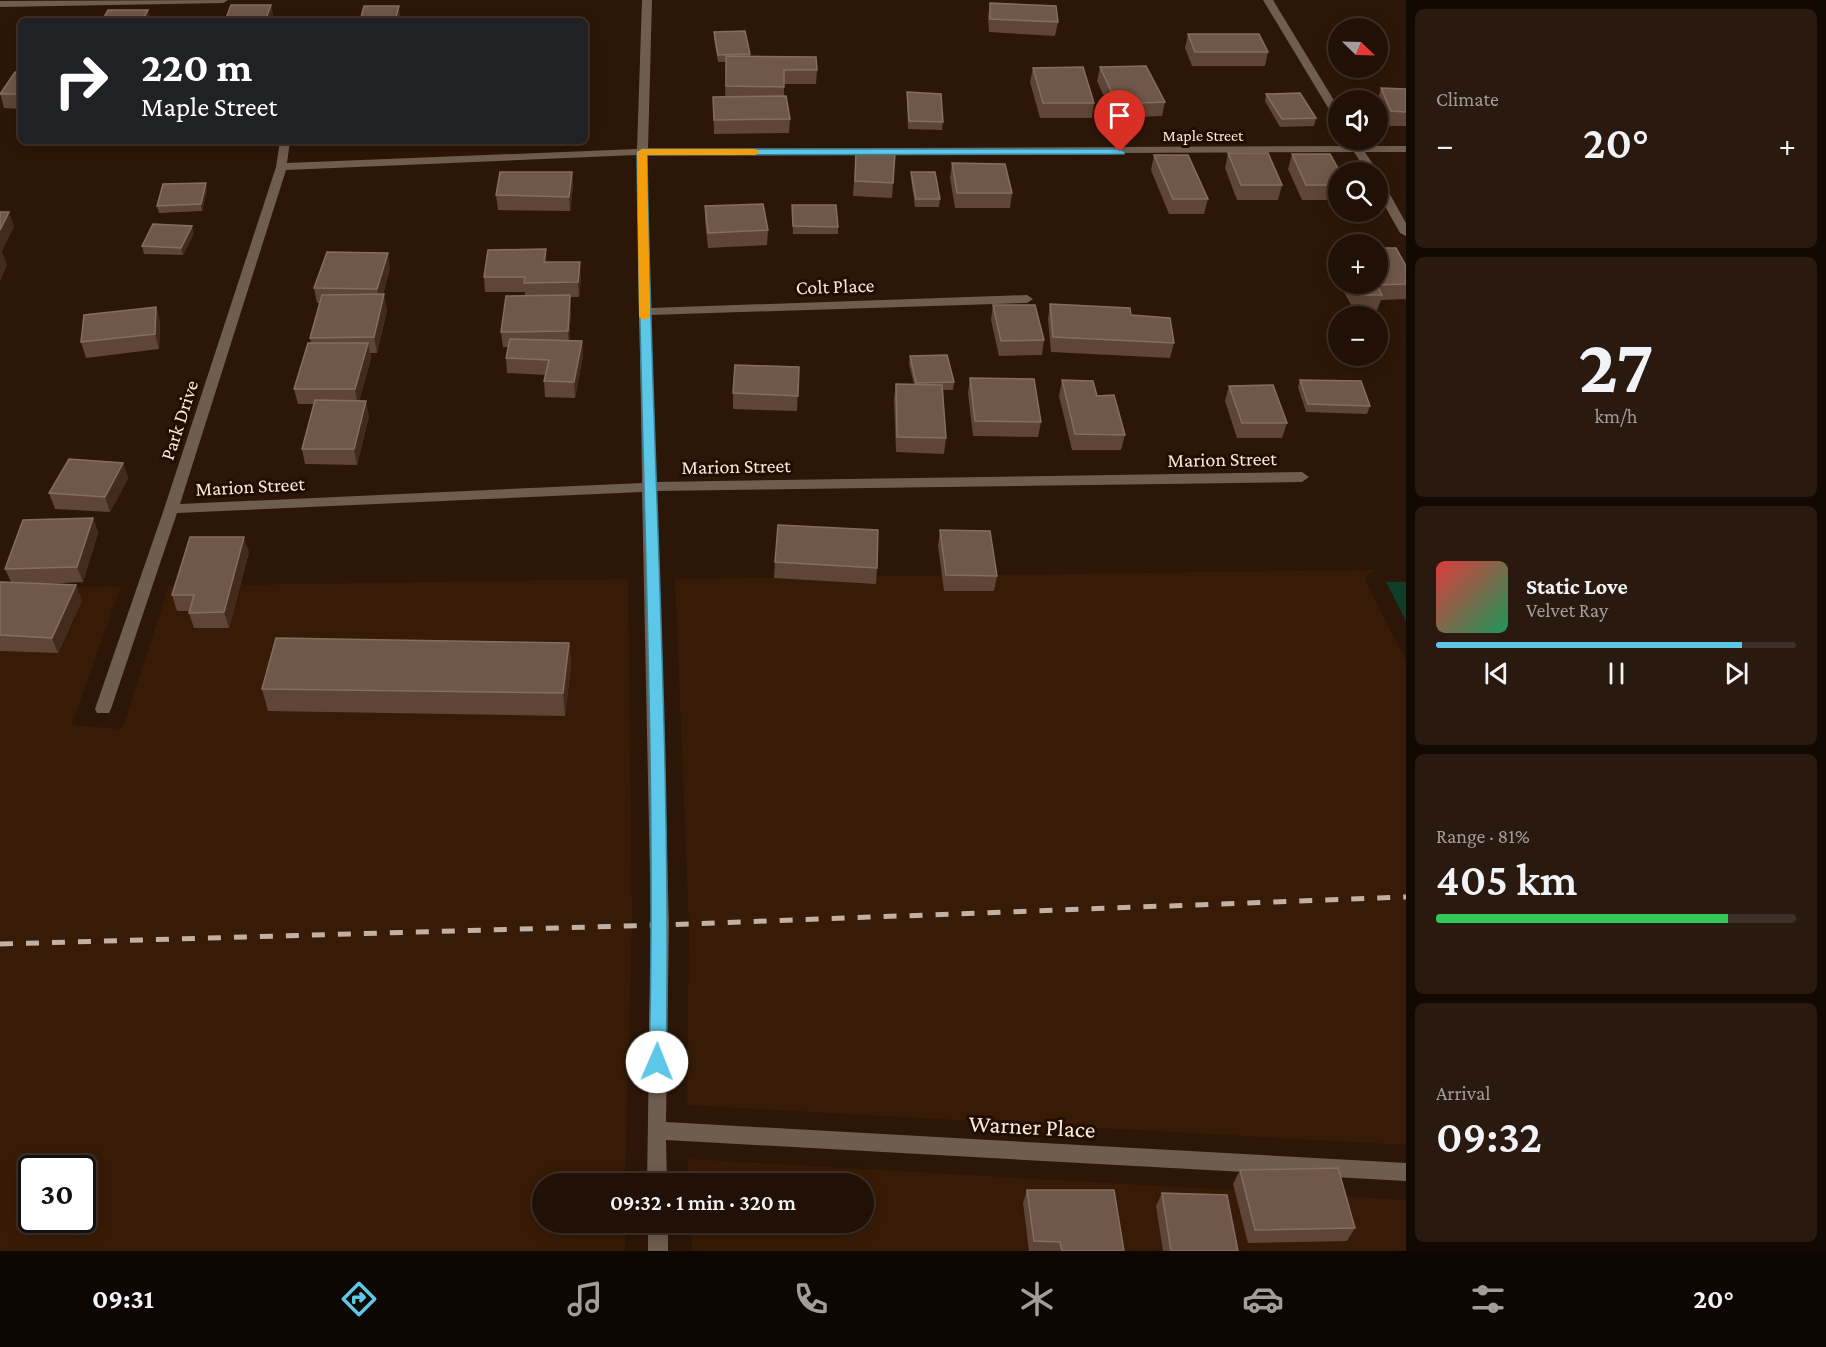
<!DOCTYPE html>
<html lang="en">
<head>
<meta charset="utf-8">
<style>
  body { margin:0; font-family:"Crimson Pro",serif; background:#29190f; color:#f1f3f6; height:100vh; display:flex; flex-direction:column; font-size:22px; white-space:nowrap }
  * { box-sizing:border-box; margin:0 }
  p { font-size:20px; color:#a29d9a }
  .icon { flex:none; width:33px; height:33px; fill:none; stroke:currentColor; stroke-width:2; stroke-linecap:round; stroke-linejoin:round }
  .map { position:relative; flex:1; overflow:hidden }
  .drawer { display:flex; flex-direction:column; gap:9px; padding:9px; background:#120903; width:420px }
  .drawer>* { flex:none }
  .banner { position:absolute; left:18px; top:18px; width:570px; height:126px; border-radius:9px; box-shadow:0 3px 15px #0003,0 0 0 2px #3e3027; background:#202124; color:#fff; overflow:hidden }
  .needle { width:39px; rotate:113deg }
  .buttons { position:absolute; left:1328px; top:18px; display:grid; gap:12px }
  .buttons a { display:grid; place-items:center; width:60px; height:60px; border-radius:50%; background:#211005; box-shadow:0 3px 15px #0003,0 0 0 2px #3e3027; font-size:30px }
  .speed { position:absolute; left:18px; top:1155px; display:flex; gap:12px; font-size:30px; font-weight:700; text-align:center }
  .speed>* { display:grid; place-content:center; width:78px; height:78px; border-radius:50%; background:#211005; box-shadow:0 3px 15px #0003,0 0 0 2px #3e3027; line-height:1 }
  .speed .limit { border:3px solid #111; border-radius:9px; background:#fff; color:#111 }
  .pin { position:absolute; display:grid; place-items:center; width:51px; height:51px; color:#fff; margin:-62px -26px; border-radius:50% 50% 50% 0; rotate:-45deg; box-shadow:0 0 6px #0007 }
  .pin .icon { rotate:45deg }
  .me { position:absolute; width:66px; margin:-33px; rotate:1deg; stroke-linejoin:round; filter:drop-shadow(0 0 4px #0008) }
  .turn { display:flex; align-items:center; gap:21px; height:126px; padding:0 24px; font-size:27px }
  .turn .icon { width:78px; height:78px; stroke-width:2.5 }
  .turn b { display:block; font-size:42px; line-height:51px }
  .big { font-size:45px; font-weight:600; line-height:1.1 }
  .drawer .widget { flex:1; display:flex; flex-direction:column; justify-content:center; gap:9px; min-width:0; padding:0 21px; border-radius:9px; background:#29190f }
  .drawer .dial { align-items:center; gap:0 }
  .dial b { font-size:78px; line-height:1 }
  .song { display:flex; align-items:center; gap:18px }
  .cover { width:72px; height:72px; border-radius:9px; background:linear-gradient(135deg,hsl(0 70% 55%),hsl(150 70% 35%)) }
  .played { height:6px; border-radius:3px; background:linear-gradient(90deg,#5dc7e8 85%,#3e3027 85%) }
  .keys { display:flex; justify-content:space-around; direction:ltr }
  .heat { display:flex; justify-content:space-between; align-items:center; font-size:33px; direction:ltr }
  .charge { height:9px; border-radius:4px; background:linear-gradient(90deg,#34c759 81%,#3e3027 0) }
  .trip { position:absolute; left:532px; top:1173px; width:342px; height:60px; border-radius:30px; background:#211005; box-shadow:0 3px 15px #0003,0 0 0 2px #3e3027; font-weight:600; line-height:60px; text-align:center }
  .tab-bar { display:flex; height:96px; justify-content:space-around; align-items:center; background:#0d0602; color:#a29d9a }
  .tab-bar .icon { width:42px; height:42px }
  .tab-bar .on { color:#5dc7e8 }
  .tab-bar b { font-size:27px; color:#f1f3f6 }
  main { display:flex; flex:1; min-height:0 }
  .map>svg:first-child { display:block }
</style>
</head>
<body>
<main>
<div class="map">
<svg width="1406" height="1251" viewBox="0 0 1406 1251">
  <rect width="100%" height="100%" fill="#2c1607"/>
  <g fill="#371b07" fill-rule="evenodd">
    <polygon points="1377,570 1366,575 1366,582 1406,661 1406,1145 687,1105 689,926 675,579"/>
    <path d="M628 579 632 924 625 1183 543 1184V1222L625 1223V1251H0V588L121 586 72 725 122 729 169 586ZM32 1168H82V1220H32Z"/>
    <polygon points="688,1159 1406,1200 1406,1251 692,1251 691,1223 864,1222 864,1184 689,1183"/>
  </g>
  <polygon fill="#103d27" points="1386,582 1406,582 1406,621"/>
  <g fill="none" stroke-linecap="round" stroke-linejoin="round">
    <g fill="#6f5d4f" fill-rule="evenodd">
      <polygon points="228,0 223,3 0,7 0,1"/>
      <path d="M642 0H652L648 149 1350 146 1347 140H1357L1361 146H1406V152H1365L1378 172 1377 173 1367 172 1354 152 647 155 650 308 1027 295 1033 299 1027 303 650 315 655 482 1302 472 1309 477 1302 482 656 491 669 925 666 1122 1406 1163V1181L666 1140 667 1184H647L651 925 642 492 177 513 111 709 109 713H97L95 709 164 509 276 167 280 141H290L287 163 637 149ZM637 155 642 483 180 504 286 170Z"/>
      <polygon points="1263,0 1273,0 1338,107 1338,119 1333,116"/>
      <polygon points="1377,179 1383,182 1406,223 1406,236 1400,233 1377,192"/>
      <rect x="648" y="1222" width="20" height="29"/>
    </g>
    <polyline stroke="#c2b0a5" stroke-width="5" stroke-dasharray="13 13" stroke-linecap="butt" points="0,944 660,925 1406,897"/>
  </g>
  <g fill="#5f4537">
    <polygon points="990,3 1058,22 1055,36 989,32 988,17"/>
    <polygon points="714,32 750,54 750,56 817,70 816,84 784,84 784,96 790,119 789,133 714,134 713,97 725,97 726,62 718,62 714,39"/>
    <polygon points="1188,34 1268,52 1265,66 1192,66 1185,48"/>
    <polygon points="1100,67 1165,102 1162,116 1114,118 1097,81"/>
    <polygon points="1033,68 1094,103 1092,118 1040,118 1030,82"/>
    <polygon points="21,73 21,109 4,108 0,93"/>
    <polygon points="1381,88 1406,89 1406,126 1387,126 1377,103"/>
    <polygon points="907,92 943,122 942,130 908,129 907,100"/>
    <polygon points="1266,94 1316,118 1314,126 1280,127 1265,101"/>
    <polygon points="856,151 893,183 892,198 853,196"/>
    <polygon points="1228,153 1282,185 1278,200 1237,200 1225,168"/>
    <polygon points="1292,154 1338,172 1338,200 1302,200 1288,169"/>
    <polygon points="1154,155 1208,199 1204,214 1169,214 1151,170"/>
    <polygon points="952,163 1012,193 1010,208 955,208 950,178"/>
    <polygon points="572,172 573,186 570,211 498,210 496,195"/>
    <polygon points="911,172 940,199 939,207 915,207 911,179"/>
    <polygon points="207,190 202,211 159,213 157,206"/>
    <polygon points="792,205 838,227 838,234 793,234"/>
    <polygon points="705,206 768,230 767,245 708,248 705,221"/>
    <polygon points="194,233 183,255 144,254 142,246"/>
    <polygon points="547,262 581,277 579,297 570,297 571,310 569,341 582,341 583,356 575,398 545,397 544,381 546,375 507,373 506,358 508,347 503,347 501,332 525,296 525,292 485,292 484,277"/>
    <polygon points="1406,266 1406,299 1381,300 1377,310 1354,310 1340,285 1341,284 1377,284"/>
    <polygon points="390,268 383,294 387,310 377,353 370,353 371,358 359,401 369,416 357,465 305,464 302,449 314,404 298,404 294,389 311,343 310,338 320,303 317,303 314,288"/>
    <polygon points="1050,304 1131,315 1174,343 1170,358 1051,352 1048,319"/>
    <polygon points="993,305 1044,340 1042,355 999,356 991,320"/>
    <polygon points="156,307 160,322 159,349 86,358 81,342"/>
    <polygon points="910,356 954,382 953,390 943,390 946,438 944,454 896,452 894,399 896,384 914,384 909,364"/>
    <polygon points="799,367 797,411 733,409 733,393"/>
    <polygon points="970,378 1041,422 1038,437 973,436 968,393"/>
    <polygon points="1062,380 1097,396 1125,435 1121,450 1072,450 1059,396"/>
    <polygon points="1300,380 1370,406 1367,414 1306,412 1298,387"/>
    <polygon points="1229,386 1287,423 1282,438 1237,438 1225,401"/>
    <polygon points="123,463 128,478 110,512 55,509 49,493"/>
    <polygon points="93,518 98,533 83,582 43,584 82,600 58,653 0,651 0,582 11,582 5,569"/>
    <polygon points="940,530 997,576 994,591 944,591 938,546"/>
    <polygon points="249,552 229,628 194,628 189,613 189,611 177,611 172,595"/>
    <polygon points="775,562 877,568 876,584 774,578"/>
    <polygon points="569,643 571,665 565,716 268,711 262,689"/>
    <polygon points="1240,1170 1355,1228 1347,1241 1248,1243 1233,1184"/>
    <polygon points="1027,1190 1124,1251 1029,1251 1023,1203"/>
    <polygon points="1162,1193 1238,1251 1163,1251 1156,1206"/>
  </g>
  <g fill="#432b1c">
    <polygon points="271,5 274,19 273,21 265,21"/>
    <polygon points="399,6 401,21 395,21"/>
    <polygon points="148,10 151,21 142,21"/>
    <polygon points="572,172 573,186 570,211 569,197"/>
    <polygon points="206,183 207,190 202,211 201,204"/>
    <polygon points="9,212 14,227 2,251 7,265 0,282 0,230"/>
    <polygon points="192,226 194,233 183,255 181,248"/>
    <polygon points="546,249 547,264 544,262"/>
    <polygon points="388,253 390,268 380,304 377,289"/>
    <polygon points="580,262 581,277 579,297 578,282"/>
    <polygon points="384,294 387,310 377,353 374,337"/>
    <polygon points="570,295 571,310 569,346 568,331"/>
    <polygon points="156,307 160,322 159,349 155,334"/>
    <polygon points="582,341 583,356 575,398 574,382"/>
    <polygon points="368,343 371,358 358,405 355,389"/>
    <polygon points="366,401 369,416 357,465 354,449"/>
    <polygon points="123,463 128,478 110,512 105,497"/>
    <polygon points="93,518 98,533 83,582 77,567"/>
    <polygon points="244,537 249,552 229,628 224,612"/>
    <polygon points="76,585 82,600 58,653 52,638"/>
    <polygon points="569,643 571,665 565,716 563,693"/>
  </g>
  <g fill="#6f5749" stroke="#846e60" stroke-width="1.5">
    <polygon points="990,3 1056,6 1058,22 990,19"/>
    <polygon points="231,5 271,5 265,21 225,21"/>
    <polygon points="364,6 399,6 395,21 360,21"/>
    <polygon points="108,10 148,10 142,21 102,21"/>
    <polygon points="745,31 750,54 718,55 714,32"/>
    <polygon points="1188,34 1259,34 1268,52 1195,52"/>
    <polygon points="726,56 816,57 817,70 784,70 784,87 726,86"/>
    <polygon points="1146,66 1165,102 1117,104 1100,67"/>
    <polygon points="1083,67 1094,103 1043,103 1033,68"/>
    <polygon points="15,72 21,73 21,94 0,94"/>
    <polygon points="1381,88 1406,89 1406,112 1391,111"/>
    <polygon points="907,92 941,94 943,122 909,121"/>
    <polygon points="1300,93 1316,118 1282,119 1266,94"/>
    <polygon points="786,96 790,119 714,120 713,97"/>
    <polygon points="856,151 895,153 893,183 855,181"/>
    <polygon points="1228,153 1268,153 1282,185 1241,185"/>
    <polygon points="1292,154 1330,154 1340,172 1338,172 1338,185 1306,185"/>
    <polygon points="1154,155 1188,155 1208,199 1173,199"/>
    <polygon points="952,163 1005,164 1012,193 957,193"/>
    <polygon points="500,172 572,172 569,197 496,195"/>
    <polygon points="911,172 935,172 940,199 916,199"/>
    <polygon points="206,183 201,204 157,206 163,184"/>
    <polygon points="763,204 768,230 708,233 705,206"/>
    <polygon points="792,205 836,205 838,227 793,226"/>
    <polygon points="0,212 9,212 0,230"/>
    <polygon points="153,224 192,226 181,248 142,246"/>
    <polygon points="1377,248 1396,248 1406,266 1406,284 1377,285 1382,295 1359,295 1352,284 1377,284"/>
    <polygon points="546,249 544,262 580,262 578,282 524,283 525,277 484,277 488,250"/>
    <polygon points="327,252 388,253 377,289 314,288"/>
    <polygon points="384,294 374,337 310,338 322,295"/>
    <polygon points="570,295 568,331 501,332 506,296"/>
    <polygon points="1050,304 1130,308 1131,315 1170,318 1174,343 1053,337"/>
    <polygon points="993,305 1035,305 1044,340 1001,341"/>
    <polygon points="156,307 155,334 81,342 84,315"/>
    <polygon points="510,339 582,341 574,382 544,381 549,360 506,358"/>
    <polygon points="308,343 368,343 355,389 294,389"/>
    <polygon points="947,355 954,382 916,383 910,356"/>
    <polygon points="735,365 799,367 798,396 733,393"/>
    <polygon points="970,378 1034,379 1041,422 975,421"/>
    <polygon points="1062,380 1093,381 1097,396 1114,395 1125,435 1075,434"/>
    <polygon points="1300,380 1361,381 1370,406 1308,404"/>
    <polygon points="896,384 942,385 946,438 897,437"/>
    <polygon points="1273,385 1287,423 1242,423 1229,386"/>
    <polygon points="315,400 366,401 354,449 302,449"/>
    <polygon points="69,459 123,463 105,497 49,493"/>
    <polygon points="93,518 77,567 5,569 23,520"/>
    <polygon points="778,525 878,530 877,568 775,562"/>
    <polygon points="940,530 990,531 997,576 946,575"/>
    <polygon points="190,537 244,537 224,612 189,613 194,595 172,595"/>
    <polygon points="0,582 76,585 52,638 0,635"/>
    <polygon points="276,638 569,643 563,693 262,689"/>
    <polygon points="1338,1168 1355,1228 1255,1230 1240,1170"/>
    <polygon points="1027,1190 1114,1190 1124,1251 1062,1251 1060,1242 1034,1241"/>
    <polygon points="1162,1193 1227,1195 1238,1251 1171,1251"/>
  </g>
  <path fill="#5dc7e8" stroke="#3c8197" stroke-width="1.5" d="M1120 149 1125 152 1124 154 647 155C652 457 672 760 666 1062L663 1067 657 1069 651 1067 649 1062C657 759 640 455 637 152L642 149Z"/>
  <polygon fill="#f59e0b" points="642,149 755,149 760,152 755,155 647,155 650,317 644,320 639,317 637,152"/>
  <g text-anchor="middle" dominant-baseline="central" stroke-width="6" stroke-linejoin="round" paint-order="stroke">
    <g font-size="16" fill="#f8e8de" stroke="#220d01">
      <text x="1203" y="135">Maple Street</text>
    </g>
    <g font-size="20" fill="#f8e8de" stroke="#220d01">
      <text transform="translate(835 286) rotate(-2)">Colt Place</text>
      <text transform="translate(179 420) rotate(-72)">Park Drive</text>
      <text transform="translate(1222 459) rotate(-1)">Marion Street</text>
      <text transform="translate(736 466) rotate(-1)">Marion Street</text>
      <text transform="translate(250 486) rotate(-3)">Marion Street</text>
    </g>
    <g font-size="24" fill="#f8e8de" stroke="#220d01">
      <text transform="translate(1032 1126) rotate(3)">Warner Place</text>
    </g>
  </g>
</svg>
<div class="buttons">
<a><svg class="needle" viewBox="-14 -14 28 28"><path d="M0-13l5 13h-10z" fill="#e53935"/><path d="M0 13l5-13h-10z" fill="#a29d9a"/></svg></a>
<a><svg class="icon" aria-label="sound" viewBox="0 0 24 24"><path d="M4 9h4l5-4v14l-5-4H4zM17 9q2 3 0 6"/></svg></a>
<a><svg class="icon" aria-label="search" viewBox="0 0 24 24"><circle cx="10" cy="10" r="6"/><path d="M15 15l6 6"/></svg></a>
<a>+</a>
<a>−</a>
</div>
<div class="speed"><div class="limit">30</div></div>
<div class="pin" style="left:1120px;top:152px;background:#d93025"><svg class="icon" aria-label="arrive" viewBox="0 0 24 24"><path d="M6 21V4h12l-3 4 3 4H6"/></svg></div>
<svg class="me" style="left:657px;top:1062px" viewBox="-20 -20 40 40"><circle r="19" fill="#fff"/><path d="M0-13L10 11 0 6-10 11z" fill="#5dc7e8"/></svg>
<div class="trip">09:32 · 1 min · 320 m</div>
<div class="banner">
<div class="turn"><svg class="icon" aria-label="right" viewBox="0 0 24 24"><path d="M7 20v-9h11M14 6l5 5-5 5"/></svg><div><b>220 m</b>Maple Street</div></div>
</div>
</div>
<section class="drawer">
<div class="widget"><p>Climate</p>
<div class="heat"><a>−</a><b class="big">20°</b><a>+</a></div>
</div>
<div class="widget dial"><b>27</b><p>km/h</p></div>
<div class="widget">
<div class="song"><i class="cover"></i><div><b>Static Love</b><p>Velvet Ray</p></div></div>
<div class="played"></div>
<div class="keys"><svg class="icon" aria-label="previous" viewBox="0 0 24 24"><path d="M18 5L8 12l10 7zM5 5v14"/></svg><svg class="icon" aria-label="pause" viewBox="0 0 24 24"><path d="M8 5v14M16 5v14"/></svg><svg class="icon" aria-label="next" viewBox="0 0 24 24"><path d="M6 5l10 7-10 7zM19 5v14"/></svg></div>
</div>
<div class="widget"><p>Range · 81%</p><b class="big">405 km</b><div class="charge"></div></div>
<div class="widget"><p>Arrival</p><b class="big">09:32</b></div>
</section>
</main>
<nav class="tab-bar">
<b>09:31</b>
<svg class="icon on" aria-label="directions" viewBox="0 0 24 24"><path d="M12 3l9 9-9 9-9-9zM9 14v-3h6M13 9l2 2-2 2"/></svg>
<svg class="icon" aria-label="music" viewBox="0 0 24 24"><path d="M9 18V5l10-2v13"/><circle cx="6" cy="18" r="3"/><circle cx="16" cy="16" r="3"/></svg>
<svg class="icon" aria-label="phone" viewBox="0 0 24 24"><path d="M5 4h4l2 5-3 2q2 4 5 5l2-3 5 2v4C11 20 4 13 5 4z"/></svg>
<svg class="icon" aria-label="climate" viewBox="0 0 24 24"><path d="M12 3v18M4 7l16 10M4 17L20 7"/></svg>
<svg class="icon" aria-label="car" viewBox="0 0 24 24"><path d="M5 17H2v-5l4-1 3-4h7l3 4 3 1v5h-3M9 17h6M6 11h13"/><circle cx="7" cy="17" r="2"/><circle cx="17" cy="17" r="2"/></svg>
<svg class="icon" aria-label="filters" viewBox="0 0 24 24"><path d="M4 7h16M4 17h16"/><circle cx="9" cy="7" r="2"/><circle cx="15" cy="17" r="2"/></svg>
<b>20°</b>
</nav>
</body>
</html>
